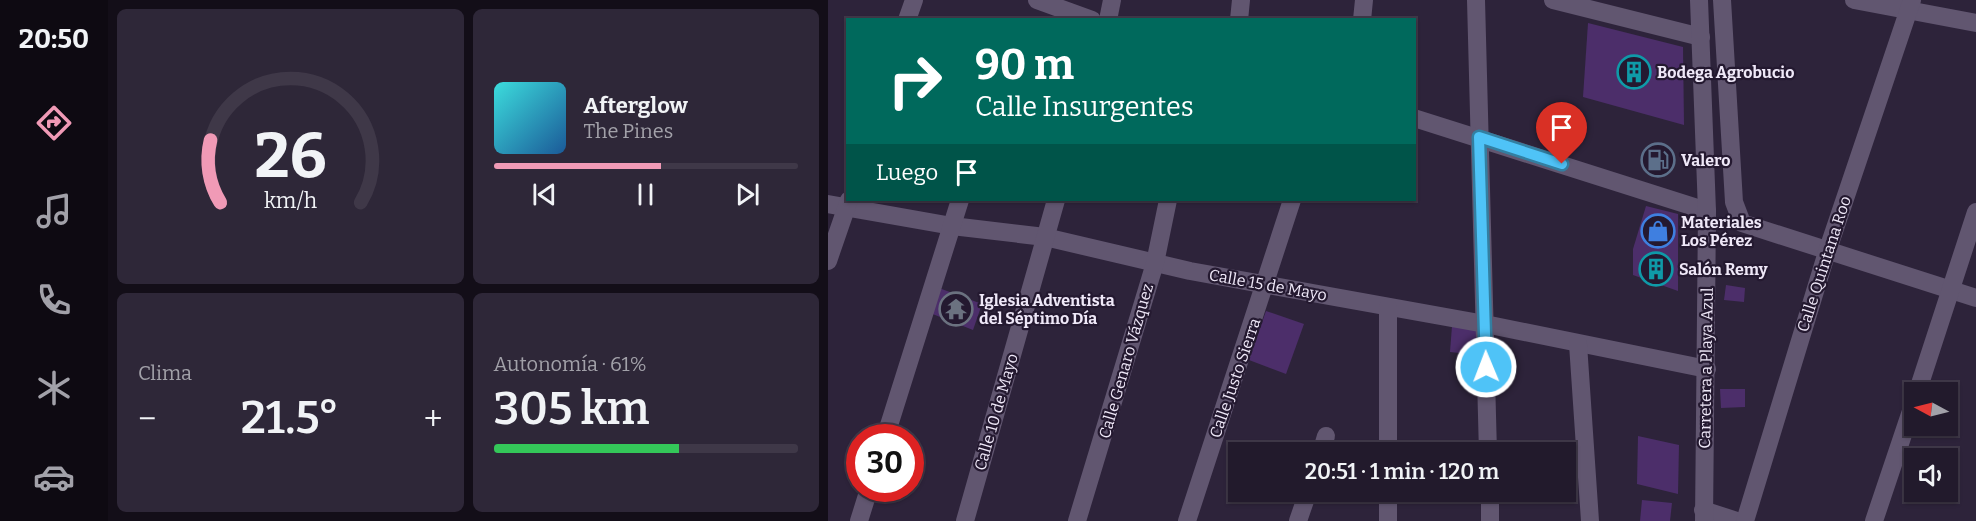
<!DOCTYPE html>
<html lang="es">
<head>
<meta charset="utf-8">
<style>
  body { margin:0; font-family:Bitter,serif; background:#2e2738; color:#f1f3f6; height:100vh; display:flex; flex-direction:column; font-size:22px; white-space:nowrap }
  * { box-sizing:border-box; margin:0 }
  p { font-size:20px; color:#a2a1a9 }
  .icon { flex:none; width:33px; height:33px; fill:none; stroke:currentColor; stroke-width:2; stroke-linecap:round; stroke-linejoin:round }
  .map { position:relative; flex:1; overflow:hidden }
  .details { display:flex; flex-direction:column; gap:9px; padding:9px; background:#130e18; width:720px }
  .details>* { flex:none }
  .banner { position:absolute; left:18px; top:18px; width:570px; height:183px; border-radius:0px; box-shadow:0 2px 4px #0004,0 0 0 2px #3f3848; background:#00695c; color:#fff; overflow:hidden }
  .needle { width:39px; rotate:277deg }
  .tools { position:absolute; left:1076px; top:382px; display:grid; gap:12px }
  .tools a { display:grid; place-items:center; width:54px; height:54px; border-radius:0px; background:#221a2c; box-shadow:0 2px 4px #0004,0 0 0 2px #3f3848; font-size:30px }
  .speed { position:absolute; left:18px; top:424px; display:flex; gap:12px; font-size:30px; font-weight:700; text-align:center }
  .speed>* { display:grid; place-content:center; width:78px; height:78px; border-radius:50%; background:#221a2c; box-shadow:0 2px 4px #0004,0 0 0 2px #3f3848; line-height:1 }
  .speed .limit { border:9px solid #d22; background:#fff; color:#111 }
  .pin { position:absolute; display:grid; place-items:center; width:51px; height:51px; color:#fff; margin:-62px -26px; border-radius:50% 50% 50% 0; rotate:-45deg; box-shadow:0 0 6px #0007 }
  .pin .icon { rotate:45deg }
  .me { position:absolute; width:66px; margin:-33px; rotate:359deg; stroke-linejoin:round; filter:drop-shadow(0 0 4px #0008) }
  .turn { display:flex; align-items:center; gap:21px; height:126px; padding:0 30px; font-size:27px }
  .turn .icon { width:78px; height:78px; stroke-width:2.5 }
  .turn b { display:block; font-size:42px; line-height:51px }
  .then { display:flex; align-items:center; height:57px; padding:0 30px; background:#0003; gap:12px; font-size:22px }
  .big { font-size:45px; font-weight:600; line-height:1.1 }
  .details .tile { flex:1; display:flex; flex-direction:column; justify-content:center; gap:9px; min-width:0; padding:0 21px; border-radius:9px; background:#2e2738 }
  .details .dial { align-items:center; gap:0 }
  .dial svg { height:156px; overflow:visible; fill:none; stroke:#3f3848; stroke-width:7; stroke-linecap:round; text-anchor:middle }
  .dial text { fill:#f1f3f6; stroke:none }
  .song { display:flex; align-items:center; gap:18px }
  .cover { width:72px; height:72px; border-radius:9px; background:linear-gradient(135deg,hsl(180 70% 55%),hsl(210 70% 35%)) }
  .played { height:6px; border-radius:3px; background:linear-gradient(90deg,#f09ab6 55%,#3f3848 55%) }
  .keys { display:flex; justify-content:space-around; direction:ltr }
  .heat { display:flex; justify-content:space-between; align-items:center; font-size:33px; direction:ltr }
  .charge { height:9px; border-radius:4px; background:linear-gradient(90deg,#34c759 61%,#3f3848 0) }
  .details .tiles { flex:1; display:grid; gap:9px; grid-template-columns:repeat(2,1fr) }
  .trip { position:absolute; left:400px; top:442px; width:348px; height:60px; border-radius:0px; background:#221a2c; box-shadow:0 2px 4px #0004,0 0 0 2px #3f3848; font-weight:600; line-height:60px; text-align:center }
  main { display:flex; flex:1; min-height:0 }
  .menu { display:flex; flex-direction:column; width:108px; justify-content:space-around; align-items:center; background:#0e0a12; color:#a2a1a9 }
  .menu .icon { width:42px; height:42px }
  .menu .on { color:#f09ab6 }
  .menu b { font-size:27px; color:#f1f3f6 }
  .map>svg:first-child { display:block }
</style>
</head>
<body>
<main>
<nav class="menu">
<b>20:50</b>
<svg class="icon on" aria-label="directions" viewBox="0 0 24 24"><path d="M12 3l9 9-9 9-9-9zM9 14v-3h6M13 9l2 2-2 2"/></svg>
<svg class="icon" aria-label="music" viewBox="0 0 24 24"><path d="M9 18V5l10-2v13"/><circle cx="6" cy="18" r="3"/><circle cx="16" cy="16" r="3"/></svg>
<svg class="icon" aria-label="phone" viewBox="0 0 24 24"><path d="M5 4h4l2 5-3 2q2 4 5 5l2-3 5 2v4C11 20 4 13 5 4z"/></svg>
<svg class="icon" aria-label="climate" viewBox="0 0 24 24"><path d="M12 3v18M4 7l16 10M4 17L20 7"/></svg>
<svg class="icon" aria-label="car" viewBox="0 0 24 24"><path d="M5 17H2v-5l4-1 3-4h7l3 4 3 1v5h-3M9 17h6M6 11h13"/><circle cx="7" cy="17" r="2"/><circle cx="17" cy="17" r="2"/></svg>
</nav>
<section class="details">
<div class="tiles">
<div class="tile dial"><svg viewBox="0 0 100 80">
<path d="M14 69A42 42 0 1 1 86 69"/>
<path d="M14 69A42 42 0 0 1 9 37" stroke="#f09ab6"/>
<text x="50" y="56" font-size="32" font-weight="700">26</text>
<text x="50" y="72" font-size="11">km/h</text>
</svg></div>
<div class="tile">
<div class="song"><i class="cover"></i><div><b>Afterglow</b><p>The Pines</p></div></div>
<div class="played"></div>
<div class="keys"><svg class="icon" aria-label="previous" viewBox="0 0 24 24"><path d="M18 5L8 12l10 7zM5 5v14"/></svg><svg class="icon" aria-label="pause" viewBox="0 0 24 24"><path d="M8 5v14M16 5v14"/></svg><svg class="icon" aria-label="next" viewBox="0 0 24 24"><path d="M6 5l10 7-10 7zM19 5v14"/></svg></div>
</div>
<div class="tile"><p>Clima</p>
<div class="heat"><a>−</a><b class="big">21.5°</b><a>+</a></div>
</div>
<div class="tile"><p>Autonomía · 61%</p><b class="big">305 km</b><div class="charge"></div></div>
</div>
</section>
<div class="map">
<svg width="1148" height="521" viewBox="0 0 1148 521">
  <rect width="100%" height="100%" fill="#2d233a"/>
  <g fill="#4c2e6a">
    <polygon points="760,23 855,47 856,125 755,97"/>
    <polygon points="818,206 850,214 850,291 805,275 805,249"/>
    <polygon points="898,285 917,288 916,302 896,300"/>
    <polygon points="111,288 154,304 145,330 102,313"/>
    <polygon points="438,311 476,324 458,374 421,360"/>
    <polygon points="624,326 650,330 649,355 622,352"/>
    <polygon points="892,389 917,389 917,407 893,408"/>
    <polygon points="810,436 851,445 850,494 809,484"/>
    <polygon points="814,500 844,503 842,521 812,521"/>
  </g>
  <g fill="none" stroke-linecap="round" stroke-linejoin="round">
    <g stroke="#615670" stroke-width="18">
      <polyline points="209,0 264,20"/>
      <polyline points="648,0 660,453"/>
      <polyline points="725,0 873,37"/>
      <polyline points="894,0 906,202 914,223 1148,298"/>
      <polyline points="1026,0 1148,23"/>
      <polyline points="79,20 86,0"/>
      <polyline points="280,20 284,0"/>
      <polyline points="411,20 413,0"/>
      <polyline points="534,20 536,0"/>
      <polyline points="586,118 879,211"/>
      <polyline points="0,204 124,226 217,237 362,271 657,324 879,369"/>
      <polyline points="0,261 21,200"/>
      <polyline points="750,344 762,521"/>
      <polyline points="1089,393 1148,212"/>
      <polyline points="57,438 132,200"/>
      <polyline points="493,453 498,436"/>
      <polyline points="560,453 560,307"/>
      <polyline points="662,492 662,521"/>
      <polyline points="875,510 909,521"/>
      <polyline points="31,521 41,489"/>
      <polyline points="137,521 228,200"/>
      <polyline points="249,521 327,263 340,200"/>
      <polyline points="359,521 464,200"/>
      <polyline points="470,521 480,492"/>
      <polyline points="560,521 560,492"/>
      <polyline points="917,521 999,252 1084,0"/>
      <polyline points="1046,521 1086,402"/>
    </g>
    <polyline stroke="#615670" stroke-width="18" points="871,0 879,211 876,521"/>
  </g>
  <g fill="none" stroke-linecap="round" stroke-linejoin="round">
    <defs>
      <polyline id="route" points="658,367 651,137 734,164"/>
    </defs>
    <use href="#route" stroke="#337fa1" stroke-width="15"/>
    <use href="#route" stroke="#4fc3f7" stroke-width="10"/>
  </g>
  <defs>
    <symbol id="building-ring" viewBox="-11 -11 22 22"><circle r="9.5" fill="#241930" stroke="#0f9aa8" stroke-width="1.5"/><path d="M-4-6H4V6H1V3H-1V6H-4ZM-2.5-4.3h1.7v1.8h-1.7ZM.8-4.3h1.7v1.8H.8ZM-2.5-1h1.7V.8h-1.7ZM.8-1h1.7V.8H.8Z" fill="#0f9aa8"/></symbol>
    <symbol id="fuel-ring" viewBox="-11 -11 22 22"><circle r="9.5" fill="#241930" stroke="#5c6f8a" stroke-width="1.5"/><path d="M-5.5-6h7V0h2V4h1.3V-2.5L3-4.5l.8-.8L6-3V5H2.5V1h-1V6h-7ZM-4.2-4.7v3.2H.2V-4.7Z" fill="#5c6f8a"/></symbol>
    <symbol id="shop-ring" viewBox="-11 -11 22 22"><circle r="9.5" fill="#241930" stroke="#3f7fe0" stroke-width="1.5"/><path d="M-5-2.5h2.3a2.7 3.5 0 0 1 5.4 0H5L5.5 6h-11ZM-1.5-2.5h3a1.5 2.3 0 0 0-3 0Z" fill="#3f7fe0"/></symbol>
    <symbol id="temple-ring" viewBox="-11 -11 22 22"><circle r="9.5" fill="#241930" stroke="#6b7280" stroke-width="1.5"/><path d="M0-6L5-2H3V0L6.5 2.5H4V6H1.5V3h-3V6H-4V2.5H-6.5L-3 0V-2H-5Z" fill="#6b7280"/></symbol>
  </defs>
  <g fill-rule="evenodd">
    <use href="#building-ring" x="787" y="53" width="38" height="38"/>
    <use href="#fuel-ring" x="811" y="141" width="38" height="38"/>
    <use href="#shop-ring" x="811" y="212" width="38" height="38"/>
    <use href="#building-ring" x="809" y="250" width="38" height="38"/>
    <use href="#temple-ring" x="109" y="290" width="38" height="38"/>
  </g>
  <g text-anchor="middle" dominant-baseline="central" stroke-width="4.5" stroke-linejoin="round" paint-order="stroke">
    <g font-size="16" font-weight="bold" fill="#efe8f8" stroke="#241930" text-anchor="start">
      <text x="829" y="72">Bodega Agrobucio</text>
      <text x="853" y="160">Valero</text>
      <text x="853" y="222">Materiales<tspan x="853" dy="18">Los Pérez</tspan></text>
      <text x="851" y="269">Salón Remy</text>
      <text x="151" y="300">Iglesia Adventista<tspan x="151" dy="18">del Séptimo Día</tspan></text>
    </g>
    <g font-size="16" fill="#efe8f8" stroke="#241930">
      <text transform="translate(996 264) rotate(-72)">Calle Quintana Roo</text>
      <text transform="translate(440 285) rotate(10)">Calle 15 de Mayo</text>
      <text transform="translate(298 361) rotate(-74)">Calle Genaro Vázquez</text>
      <text transform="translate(878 368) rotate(-89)">Carretera a Playa Azul</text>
      <text transform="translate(407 378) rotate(-71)">Calle Justo Sierra</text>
      <text transform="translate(168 412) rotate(-74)">Calle 10 de Mayo</text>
    </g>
  </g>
</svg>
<div class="tools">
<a><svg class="needle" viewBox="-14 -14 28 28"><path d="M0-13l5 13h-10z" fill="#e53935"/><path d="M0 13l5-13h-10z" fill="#a2a1a9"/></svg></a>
<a><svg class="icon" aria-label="sound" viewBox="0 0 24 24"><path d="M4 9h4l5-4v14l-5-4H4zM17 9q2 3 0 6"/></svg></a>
</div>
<div class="speed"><div class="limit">30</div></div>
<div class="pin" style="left:734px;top:164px;background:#d93025"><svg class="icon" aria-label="arrive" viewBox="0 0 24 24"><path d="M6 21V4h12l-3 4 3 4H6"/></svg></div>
<svg class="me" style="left:658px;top:367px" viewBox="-20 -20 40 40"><circle r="17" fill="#4fc3f7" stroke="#fff" stroke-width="3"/><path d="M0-11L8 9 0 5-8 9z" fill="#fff"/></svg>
<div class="trip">20:51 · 1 min · 120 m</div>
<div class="banner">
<div class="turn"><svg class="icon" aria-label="right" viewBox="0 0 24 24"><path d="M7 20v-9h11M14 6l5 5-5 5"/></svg><div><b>90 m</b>Calle Insurgentes</div></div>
<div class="then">Luego<svg class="icon" aria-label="arrive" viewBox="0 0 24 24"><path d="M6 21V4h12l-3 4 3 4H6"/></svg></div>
</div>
</div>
</main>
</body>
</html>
